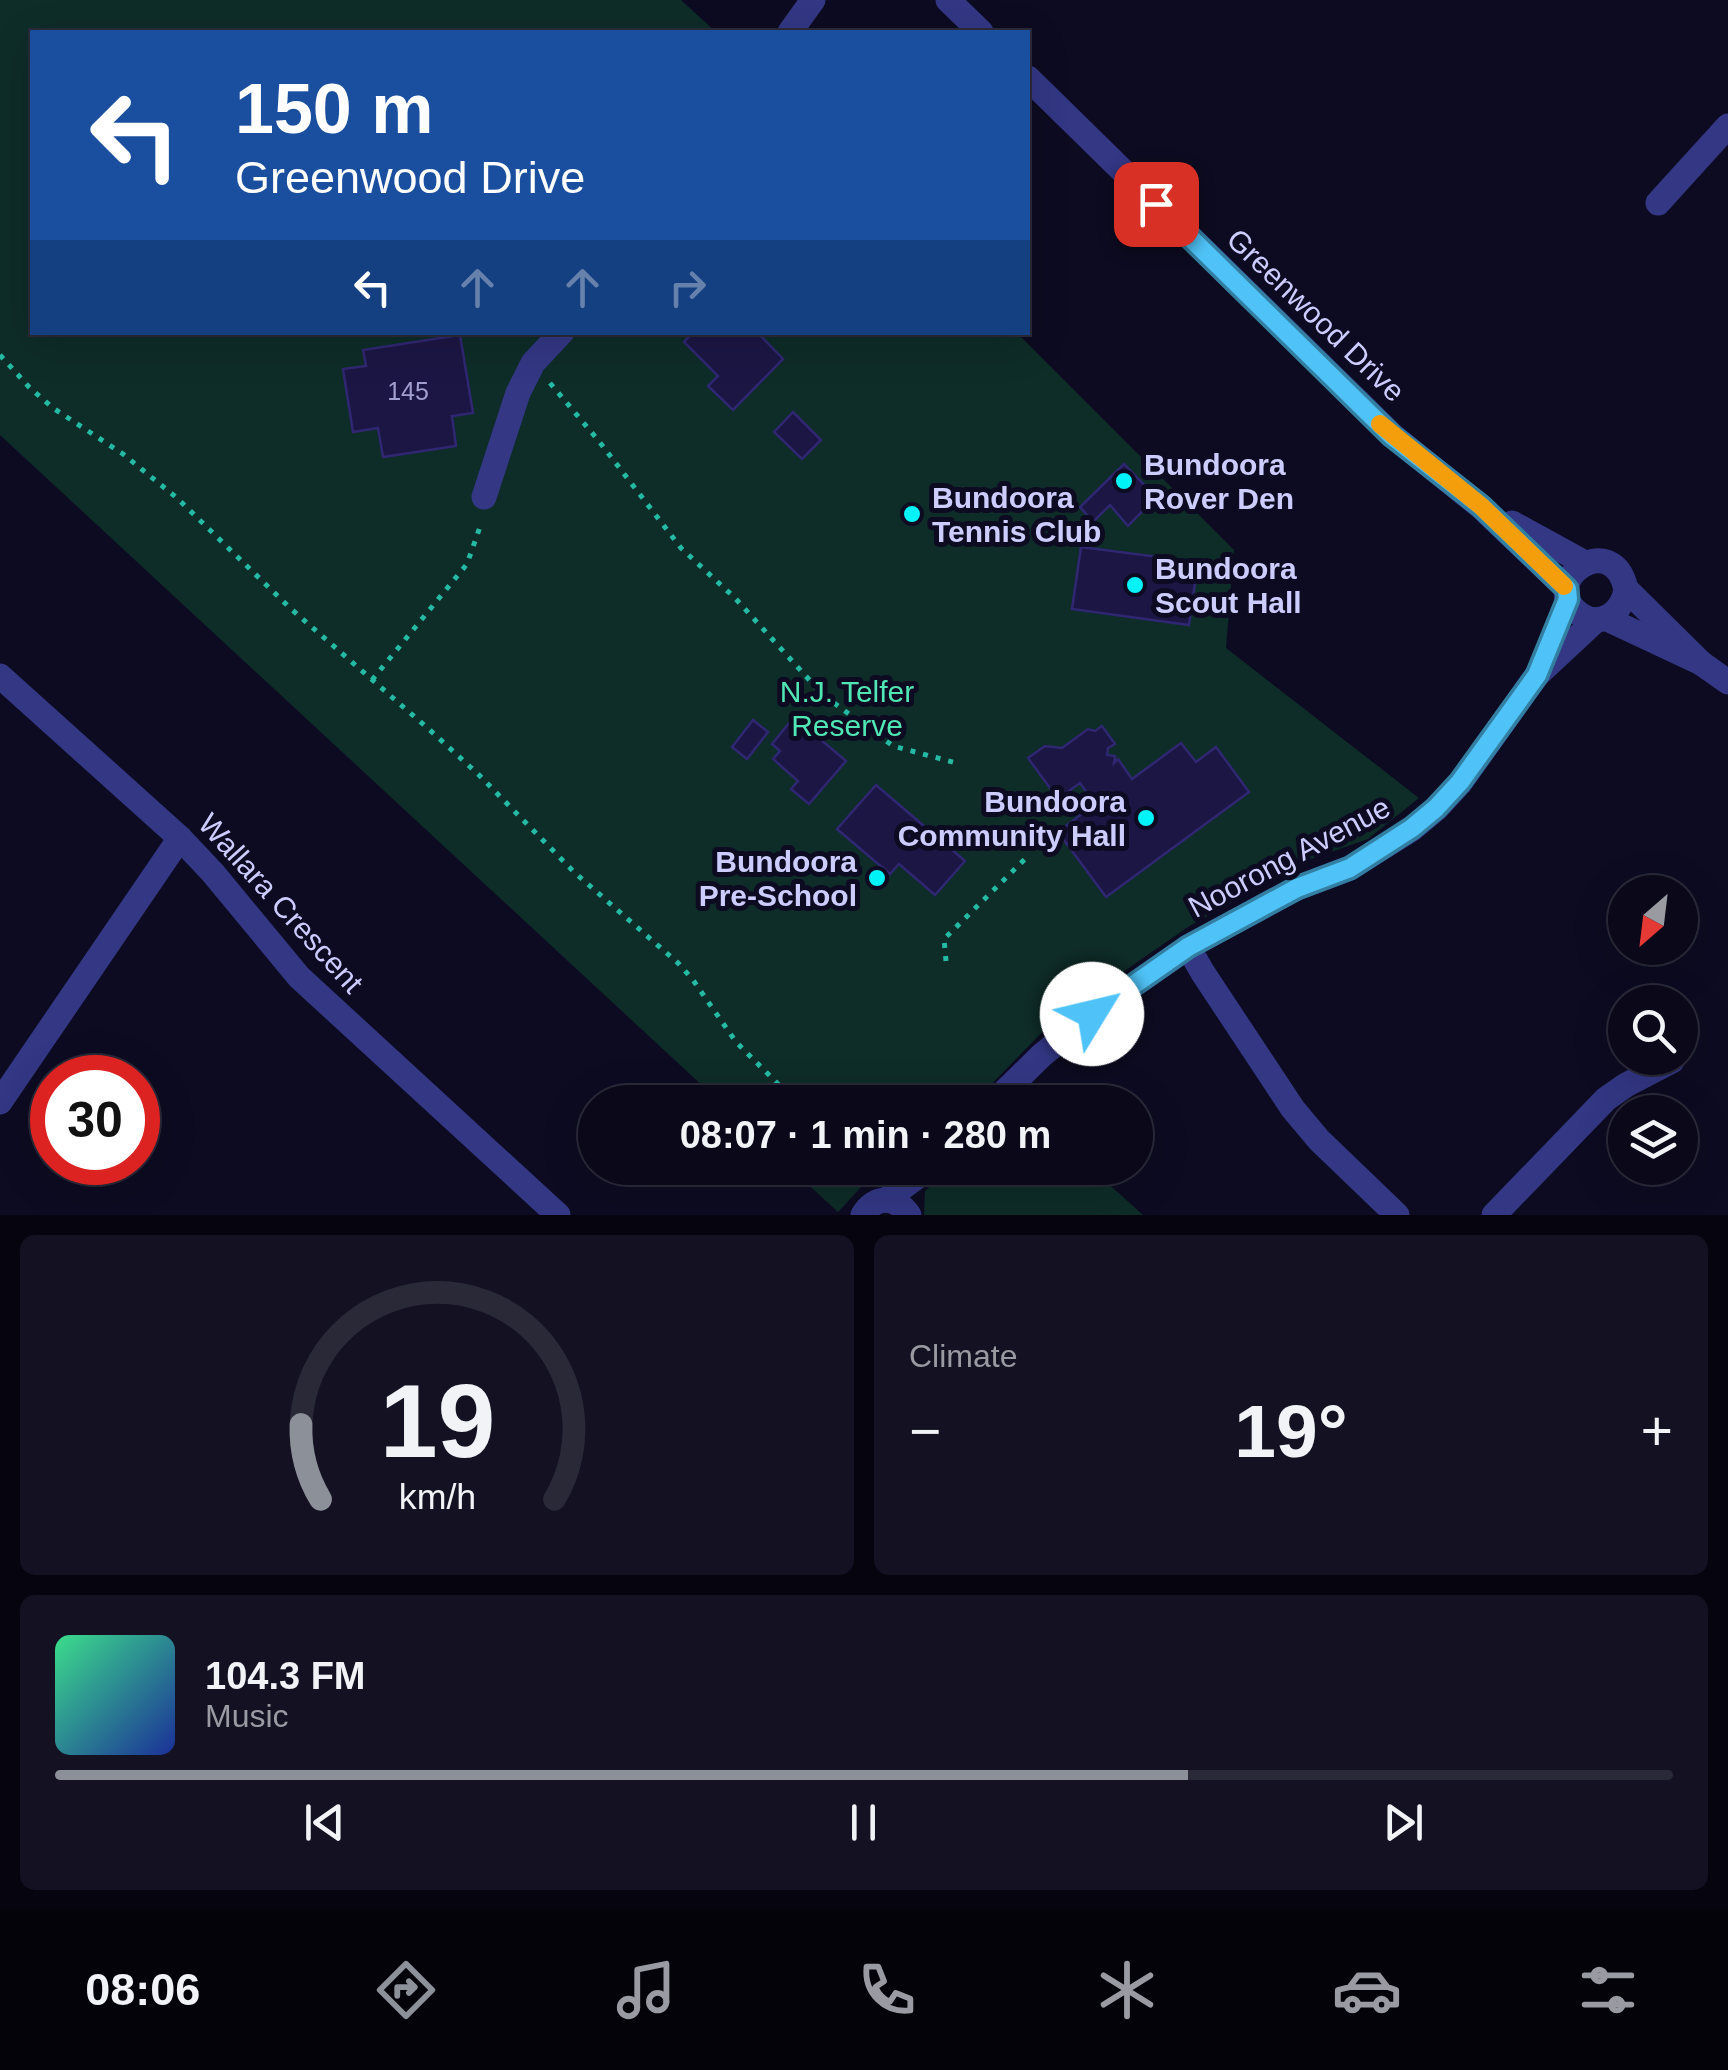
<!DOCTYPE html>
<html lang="en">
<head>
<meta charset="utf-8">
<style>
  body { margin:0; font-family:Arial,sans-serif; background:#131122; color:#f1f3f6; height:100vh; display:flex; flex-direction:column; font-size:38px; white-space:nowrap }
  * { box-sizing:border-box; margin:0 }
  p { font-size:32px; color:#999aa2 }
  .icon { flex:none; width:55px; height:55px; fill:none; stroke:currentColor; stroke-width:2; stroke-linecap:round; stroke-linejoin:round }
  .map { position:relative; height:1215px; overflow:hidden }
  .side { display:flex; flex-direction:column; gap:20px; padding:20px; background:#06040e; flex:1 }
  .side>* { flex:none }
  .guide { position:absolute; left:30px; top:30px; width:1000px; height:305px; border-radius:0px; box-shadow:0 10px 40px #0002,0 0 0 2px #2a2938; background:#1a4fa0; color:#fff; overflow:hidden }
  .needle { width:65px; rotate:208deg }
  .buttons { position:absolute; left:1608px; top:875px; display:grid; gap:20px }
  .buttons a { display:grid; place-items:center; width:90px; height:90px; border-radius:50%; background:#0a0819; box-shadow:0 10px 40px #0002,0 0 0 2px #2a2938; font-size:50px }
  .speed { position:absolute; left:30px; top:1055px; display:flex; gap:20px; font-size:50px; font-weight:700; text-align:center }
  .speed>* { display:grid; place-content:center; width:130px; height:130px; border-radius:50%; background:#0a0819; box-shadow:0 10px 40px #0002,0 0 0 2px #2a2938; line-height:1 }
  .speed .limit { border:15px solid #d22; background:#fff; color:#111 }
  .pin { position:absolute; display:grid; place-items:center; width:85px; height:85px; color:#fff; margin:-42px; border-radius:20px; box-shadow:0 5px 15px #0006 }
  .me { position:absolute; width:110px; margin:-55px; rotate:54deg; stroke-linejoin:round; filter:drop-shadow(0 0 8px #0008) }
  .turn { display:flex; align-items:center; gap:35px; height:210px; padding:0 40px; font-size:45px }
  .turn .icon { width:130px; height:130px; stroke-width:2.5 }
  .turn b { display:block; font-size:70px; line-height:85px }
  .lanes { display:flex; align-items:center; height:95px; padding:0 40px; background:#0003; justify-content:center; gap:50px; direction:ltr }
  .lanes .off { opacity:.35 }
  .big { font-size:75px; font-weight:700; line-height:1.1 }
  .side .card { flex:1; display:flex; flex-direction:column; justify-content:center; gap:15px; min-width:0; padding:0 35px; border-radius:15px; background:#131122 }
  .side .dial { align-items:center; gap:0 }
  .dial svg { height:260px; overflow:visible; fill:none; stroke:#2a2938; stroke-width:7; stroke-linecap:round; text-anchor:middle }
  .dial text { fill:#f1f3f6; stroke:none }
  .song { display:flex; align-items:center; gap:30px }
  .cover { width:120px; height:120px; border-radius:15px; background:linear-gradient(135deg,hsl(150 70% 55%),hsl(230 70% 35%)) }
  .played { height:10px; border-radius:5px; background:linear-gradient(90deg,#8c9099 70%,#2a2938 70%) }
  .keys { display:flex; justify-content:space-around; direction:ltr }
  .heat { display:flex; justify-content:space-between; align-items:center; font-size:55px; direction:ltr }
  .side .tiles { flex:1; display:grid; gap:20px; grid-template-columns:1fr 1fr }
  .card:last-child { grid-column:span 2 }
  .trip { position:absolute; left:578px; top:1085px; width:575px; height:100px; border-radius:50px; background:#0a0819; box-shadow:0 10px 40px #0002,0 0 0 2px #2a2938; font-weight:700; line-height:100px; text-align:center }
  .tabs { display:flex; height:160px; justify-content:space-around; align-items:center; background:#04030a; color:#999aa2 }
  .tabs .icon { width:70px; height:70px }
  .tabs .on { color:#8c9099 }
  .tabs b { font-size:45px; color:#f1f3f6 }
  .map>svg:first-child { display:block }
</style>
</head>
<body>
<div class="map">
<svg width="1728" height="1215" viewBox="0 0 1728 1215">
  <rect width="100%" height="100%" fill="#0d0b21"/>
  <g fill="#0e2c28">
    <polygon points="0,0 681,0 716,32 32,32 32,332 1017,333 1234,550 1226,648 1419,798 1368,839 1308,860 1188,927 1055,1019 974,1102 720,1102 0,435"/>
    <polygon points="790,1168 911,1168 894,1186 863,1185 838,1212"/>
    <polygon points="950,1168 1091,1168 1143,1215 924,1215 925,1191"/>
  </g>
  <g fill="#1c1644" stroke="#2f2771" stroke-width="2.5">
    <polygon points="693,332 757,332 783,359 733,410 708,386 718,376 684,342"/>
    <polygon points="460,335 473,413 452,416 456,446 383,457 378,428 353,432 343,369 366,366 363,350"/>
    <polygon points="793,412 821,440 802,459 774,432"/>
    <polygon points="1124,464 1156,497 1128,526 1110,505 1093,522 1080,507"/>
    <polygon points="1081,547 1198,562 1189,625 1072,609"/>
    <polygon points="794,717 846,761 809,804 791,789 798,781 773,759 780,751 772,744"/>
    <polygon points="753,720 768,732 747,759 732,747"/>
    <polygon points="1102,726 1115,744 1108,748 1107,755 1115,756 1114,763 1118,759 1132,779 1181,743 1196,762 1216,747 1249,792 1106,897 1058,832 1095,804 1080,783 1058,799 1028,758 1045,746 1062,748 1088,729 1095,731"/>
    <polygon points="876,785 965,861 935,895 899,864 890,874 837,829"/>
  </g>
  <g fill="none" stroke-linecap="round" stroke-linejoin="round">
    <g stroke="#25baa4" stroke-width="5" stroke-dasharray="5 8" stroke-linecap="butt">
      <polyline points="0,355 29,387 53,408 123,454 177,498 290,608 432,732 478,774 574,872 678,963 693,980 736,1042 796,1102"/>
      <polyline points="550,383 598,440 681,548 735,598 823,695 893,746 960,764"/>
      <polyline points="372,680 467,564 481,524"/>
      <polyline points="946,961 944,939 1027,857"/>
    </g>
    <g stroke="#333784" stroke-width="25">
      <polyline points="948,0 981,32"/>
      <polyline points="790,32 813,0"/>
      <polyline points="1028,78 1393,436 1481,507 1567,589"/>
      <polyline points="1658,203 1728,126"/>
      <polyline points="484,497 518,393 533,363 562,332"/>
      <polyline points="1512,523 1585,563"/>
      <path d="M1626 589C1623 610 1603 629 1581 615 1534 584 1612 526 1626 589L1701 663"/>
      <polyline points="1605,618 1701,663 1728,682"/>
      <polyline points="0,676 180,838 213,873 299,977 558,1215"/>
      <polyline points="1188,947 1203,973 1293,1109 1319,1140 1397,1215"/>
      <polyline points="0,1102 180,838"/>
      <polyline points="994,1102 1042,1055 1092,1014 1188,947 1297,888 1350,868 1412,829 1436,809 1460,783 1537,675 1596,620"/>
      <polyline points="887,1199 929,1168"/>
      <path d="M863 1215C875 1195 896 1196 909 1215"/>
      <polyline points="1494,1215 1606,1099 1626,1085 1672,1061"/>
    </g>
  </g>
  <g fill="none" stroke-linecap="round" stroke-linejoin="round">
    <defs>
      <polyline id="route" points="1092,1014 1188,947 1297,888 1350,868 1412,828 1436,808 1460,782 1537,675 1568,599 1567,589 1481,506 1392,436 1156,204"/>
    </defs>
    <use href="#route" stroke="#337fa1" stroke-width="25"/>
    <use href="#route" stroke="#4fc3f7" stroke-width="18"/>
    <polyline stroke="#f59e0b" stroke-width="18" points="1380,424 1481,506 1564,586"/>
  </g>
  <g fill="#00f3f7" stroke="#0d0b21" stroke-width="4">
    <circle cx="1124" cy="481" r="10"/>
    <circle cx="912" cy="514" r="10"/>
    <circle cx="1135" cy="585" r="10"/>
    <circle cx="1146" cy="818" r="10"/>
    <circle cx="877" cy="878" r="10"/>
  </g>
  <g text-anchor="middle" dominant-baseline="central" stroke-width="10" stroke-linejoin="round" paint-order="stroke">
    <g font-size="25" fill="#a19ed0">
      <text x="408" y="391">145</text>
    </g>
    <g font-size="30" fill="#cdccff" stroke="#0d0b21">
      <text transform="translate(1316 315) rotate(44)">Greenwood Drive</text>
      <text transform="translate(1289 857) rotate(-28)">Noorong Avenue</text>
      <text transform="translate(281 903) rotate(48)">Wallara Crescent</text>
    </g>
    <g font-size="30" font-weight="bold" fill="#cdccff" stroke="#0d0b21" text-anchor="start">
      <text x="1144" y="464">Bundoora<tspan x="1144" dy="34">Rover Den</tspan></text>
      <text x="932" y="497">Bundoora<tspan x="932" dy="34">Tennis Club</tspan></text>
      <text x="1155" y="568">Bundoora<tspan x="1155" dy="34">Scout Hall</tspan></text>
      <text x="1126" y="801" text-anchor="end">Bundoora<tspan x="1126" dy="34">Community Hall</tspan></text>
      <text x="857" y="861" text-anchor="end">Bundoora<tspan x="857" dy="34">Pre-School</tspan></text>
    </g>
    <g font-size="30" fill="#50e7b4" stroke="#0d0b21">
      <text x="847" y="691">N.J. Telfer<tspan x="847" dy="34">Reserve</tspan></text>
    </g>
  </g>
</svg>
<div class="buttons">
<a><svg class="needle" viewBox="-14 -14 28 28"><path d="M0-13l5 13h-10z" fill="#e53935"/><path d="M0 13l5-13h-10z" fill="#999aa2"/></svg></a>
<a><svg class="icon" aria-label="search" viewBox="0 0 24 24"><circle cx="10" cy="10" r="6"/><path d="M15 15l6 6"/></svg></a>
<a><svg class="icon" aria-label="layers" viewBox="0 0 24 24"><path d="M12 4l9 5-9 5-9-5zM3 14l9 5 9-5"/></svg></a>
</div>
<div class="speed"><div class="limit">30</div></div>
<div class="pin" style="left:1156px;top:204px;background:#d93025"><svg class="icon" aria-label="arrive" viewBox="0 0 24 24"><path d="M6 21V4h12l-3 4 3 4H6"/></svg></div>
<svg class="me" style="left:1092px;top:1014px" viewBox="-20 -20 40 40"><circle r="19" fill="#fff"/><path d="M0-13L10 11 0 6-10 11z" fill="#4fc3f7"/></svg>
<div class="trip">08:07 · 1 min · 280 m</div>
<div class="guide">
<div class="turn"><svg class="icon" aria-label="left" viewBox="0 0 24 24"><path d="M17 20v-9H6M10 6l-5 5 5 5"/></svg><div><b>150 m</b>Greenwood Drive</div></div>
<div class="lanes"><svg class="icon" aria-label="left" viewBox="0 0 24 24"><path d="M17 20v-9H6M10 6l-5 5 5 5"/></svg><svg class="icon off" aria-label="ahead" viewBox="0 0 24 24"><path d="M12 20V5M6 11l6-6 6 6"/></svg><svg class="icon off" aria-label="ahead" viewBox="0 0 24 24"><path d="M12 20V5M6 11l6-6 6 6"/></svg><svg class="icon off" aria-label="right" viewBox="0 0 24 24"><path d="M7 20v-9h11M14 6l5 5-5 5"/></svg></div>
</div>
</div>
<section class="side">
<div class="tiles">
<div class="card dial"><svg viewBox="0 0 100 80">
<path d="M14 69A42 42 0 1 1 86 69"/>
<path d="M14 69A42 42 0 0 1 8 46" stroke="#8c9099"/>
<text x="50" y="56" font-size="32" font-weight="700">19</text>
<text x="50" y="72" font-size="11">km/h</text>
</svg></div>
<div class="card"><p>Climate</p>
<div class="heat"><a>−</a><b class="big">19°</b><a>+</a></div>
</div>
<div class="card">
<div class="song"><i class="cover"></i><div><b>104.3 FM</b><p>Music</p></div></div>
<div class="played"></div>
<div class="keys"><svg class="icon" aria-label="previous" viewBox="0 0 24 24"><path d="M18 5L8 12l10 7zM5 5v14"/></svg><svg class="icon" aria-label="pause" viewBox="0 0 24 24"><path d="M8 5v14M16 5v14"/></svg><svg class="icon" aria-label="next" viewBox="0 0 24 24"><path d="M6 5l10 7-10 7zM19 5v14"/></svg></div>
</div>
</div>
</section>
<nav class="tabs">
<b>08:06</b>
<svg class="icon on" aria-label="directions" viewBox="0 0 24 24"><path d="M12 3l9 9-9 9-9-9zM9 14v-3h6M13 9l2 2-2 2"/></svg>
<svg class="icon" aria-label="music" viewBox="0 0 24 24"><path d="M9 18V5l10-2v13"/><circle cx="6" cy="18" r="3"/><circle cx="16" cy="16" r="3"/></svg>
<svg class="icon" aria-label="phone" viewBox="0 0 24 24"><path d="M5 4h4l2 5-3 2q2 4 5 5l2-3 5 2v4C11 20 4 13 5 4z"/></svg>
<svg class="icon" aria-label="climate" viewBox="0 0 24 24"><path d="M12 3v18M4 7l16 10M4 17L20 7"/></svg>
<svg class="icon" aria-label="car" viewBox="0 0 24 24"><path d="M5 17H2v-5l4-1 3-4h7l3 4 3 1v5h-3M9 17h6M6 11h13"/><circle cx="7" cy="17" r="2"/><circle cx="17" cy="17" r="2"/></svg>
<svg class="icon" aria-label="filters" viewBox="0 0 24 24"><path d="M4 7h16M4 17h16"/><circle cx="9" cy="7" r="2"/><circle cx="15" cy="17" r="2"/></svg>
</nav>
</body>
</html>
